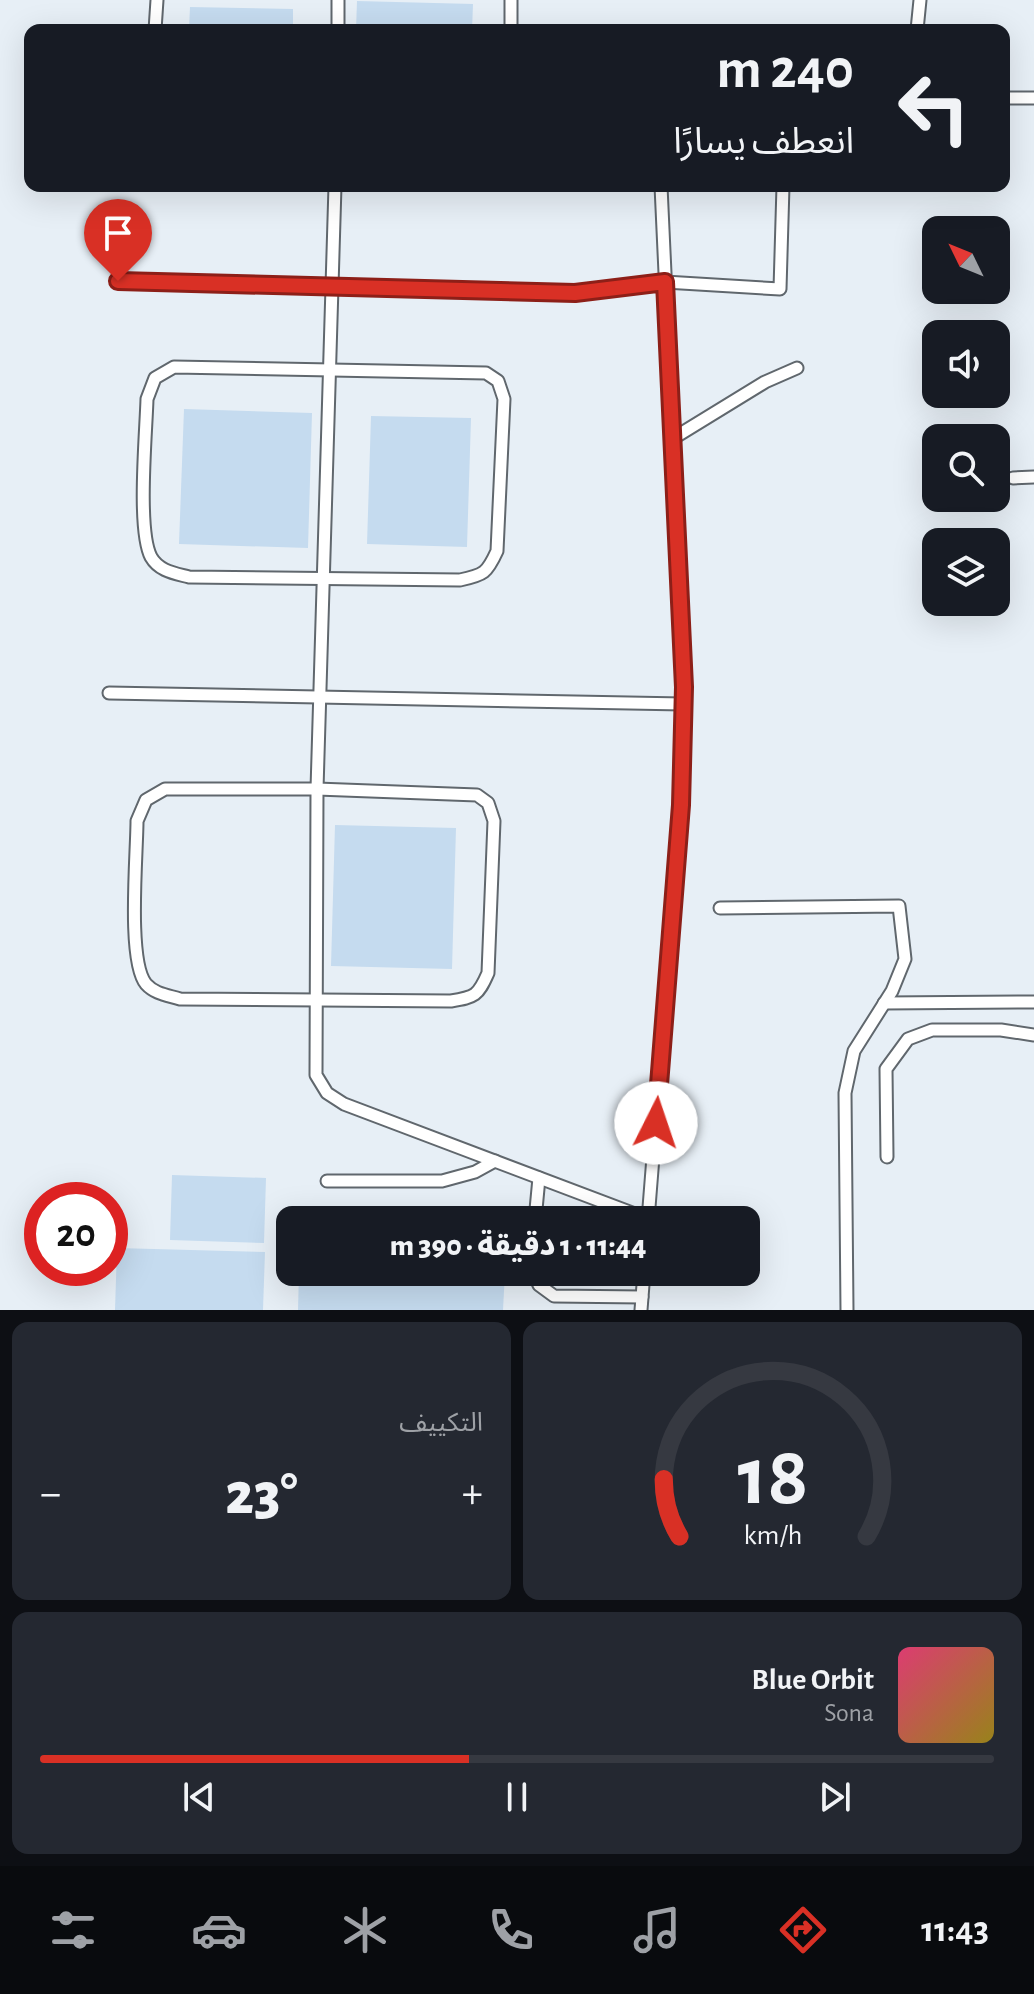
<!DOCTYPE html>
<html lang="ar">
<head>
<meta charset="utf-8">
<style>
  body { margin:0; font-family:"Alegreya Sans","Noto Sans Arabic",sans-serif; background:#242831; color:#f1f3f6; direction:rtl; height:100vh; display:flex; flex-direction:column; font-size:30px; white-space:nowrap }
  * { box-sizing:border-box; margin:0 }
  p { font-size:26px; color:#9ea1a6 }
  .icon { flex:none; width:44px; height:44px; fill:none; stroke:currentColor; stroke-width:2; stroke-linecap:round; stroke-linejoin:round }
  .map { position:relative; height:1310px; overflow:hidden; direction:ltr }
  .sheet { display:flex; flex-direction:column; gap:12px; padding:12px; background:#0d0f14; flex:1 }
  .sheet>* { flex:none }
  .guide { position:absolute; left:24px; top:24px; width:986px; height:168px; border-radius:16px; box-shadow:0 8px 32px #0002; direction:rtl; background:#171b24; color:#f1f3f6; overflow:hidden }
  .needle { width:52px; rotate:313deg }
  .tools { position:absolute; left:922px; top:216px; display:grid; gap:16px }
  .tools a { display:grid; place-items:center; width:88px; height:88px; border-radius:16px; background:#171b24; box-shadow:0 8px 32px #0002; font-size:40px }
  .speed { position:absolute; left:24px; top:1182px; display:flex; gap:16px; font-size:40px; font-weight:700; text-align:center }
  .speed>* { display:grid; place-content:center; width:104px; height:104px; border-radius:50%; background:#171b24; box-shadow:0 8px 32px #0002; line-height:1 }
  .speed .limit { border:12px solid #d22; background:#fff; color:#111 }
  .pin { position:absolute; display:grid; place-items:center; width:68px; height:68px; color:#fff; margin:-82px -34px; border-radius:50% 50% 50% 0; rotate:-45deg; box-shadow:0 0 8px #0007 }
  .pin .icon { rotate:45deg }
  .me { position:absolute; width:88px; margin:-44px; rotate:4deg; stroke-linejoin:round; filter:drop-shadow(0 0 6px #0008) }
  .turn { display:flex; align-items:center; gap:28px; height:168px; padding:0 24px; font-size:36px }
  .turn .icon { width:104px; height:104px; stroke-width:2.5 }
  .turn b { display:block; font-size:56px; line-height:68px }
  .big { font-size:60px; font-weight:800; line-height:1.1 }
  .sheet .card { flex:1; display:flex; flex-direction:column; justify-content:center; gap:12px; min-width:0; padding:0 28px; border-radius:16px; background:#242831 }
  .sheet .dial { align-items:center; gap:0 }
  .dial svg { height:208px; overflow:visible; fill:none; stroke:#363941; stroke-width:7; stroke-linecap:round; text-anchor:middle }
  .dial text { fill:#f1f3f6; stroke:none }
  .song { display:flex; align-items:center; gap:24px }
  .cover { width:96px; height:96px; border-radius:12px; background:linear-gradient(135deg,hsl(340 70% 55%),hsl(50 70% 35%)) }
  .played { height:8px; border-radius:4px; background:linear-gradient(90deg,#d93025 45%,#363941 45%) }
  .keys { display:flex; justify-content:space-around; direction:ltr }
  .heat { display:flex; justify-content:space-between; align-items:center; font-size:44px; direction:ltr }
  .sheet .tiles { flex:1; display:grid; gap:12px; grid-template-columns:1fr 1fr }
  .card:last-child { grid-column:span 2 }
  .trip { position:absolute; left:276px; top:1206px; width:484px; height:80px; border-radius:16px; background:#171b24; box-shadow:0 8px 32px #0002; font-weight:800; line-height:80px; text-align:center; direction:rtl }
  .tab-bar { display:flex; height:128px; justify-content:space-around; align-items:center; background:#090b0e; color:#9ea1a6 }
  .tab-bar .icon { width:56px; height:56px }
  .tab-bar .active { color:#d93025 }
  .tab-bar b { font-size:36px; color:#f1f3f6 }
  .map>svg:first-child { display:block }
</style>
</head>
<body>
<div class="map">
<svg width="1034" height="1310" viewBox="0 0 1034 1310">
  <rect width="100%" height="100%" fill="#e7eff6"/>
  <g fill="#c5dbef">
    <polygon points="357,1 473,4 472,30 356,30"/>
    <polygon points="190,7 293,9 293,30 189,30"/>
    <polygon points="184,409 312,413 308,548 179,544"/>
    <polygon points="371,416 471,418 467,547 367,544"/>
    <polygon points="335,825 456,828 452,969 331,966"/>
    <polygon points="172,1175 266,1178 264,1243 170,1240"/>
    <polygon points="117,1248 265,1252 263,1310 115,1310"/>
    <polygon points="299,1272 505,1272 503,1310 298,1310"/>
  </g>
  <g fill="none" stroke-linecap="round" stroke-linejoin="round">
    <defs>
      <g id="service">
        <polyline points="511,0 511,30"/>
        <polyline points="155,30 157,0"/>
        <polyline points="338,30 338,0"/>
        <polyline points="917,30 920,0"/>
        <polyline points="1004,98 1034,98"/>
        <polyline points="335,186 317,789 316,1075 327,1093 344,1104 648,1219"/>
        <polyline points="118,281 575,293 665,282 780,289 783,186"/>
        <path d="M174 367 486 373 498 381 504 399 497 551C487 573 484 575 460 580L189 577C174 573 159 571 151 557 137 530 146 434 147 399L155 378Z"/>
        <polyline points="672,439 765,382 797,368"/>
        <polyline points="1013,478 1034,477"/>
        <polyline points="109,693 683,704"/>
        <path d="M165 789H317L477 795 488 803 494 821 488 973C478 996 475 997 451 1001L180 999C167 995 155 994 146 984 127 961 137 854 137 821L146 800Z"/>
        <polyline points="720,908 899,906 905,959 892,991 854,1051 845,1093 847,1310"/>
        <polyline points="884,1003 1034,1002"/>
        <polyline points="887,1157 886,1069 908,1039 932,1030 1001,1030 1034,1035"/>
        <polyline points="327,1181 442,1181 475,1172 495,1161"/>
        <polyline points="535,1220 539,1178"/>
        <polyline points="648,1220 681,805 684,687 661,186"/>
        <polyline points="533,1272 539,1285 554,1296 642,1297"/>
        <polyline points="641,1310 644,1272"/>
      </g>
    </defs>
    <use href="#service" stroke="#60676d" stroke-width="15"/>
    <use href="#service" stroke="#fff" stroke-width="11"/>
  </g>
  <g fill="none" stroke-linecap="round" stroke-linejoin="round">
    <defs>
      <polyline id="route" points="118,281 575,293 665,282 684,687 681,805 656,1123"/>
    </defs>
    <use href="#route" stroke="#8d1f18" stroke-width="20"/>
    <use href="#route" stroke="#d93025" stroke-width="14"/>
  </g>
</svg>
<div class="tools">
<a><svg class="needle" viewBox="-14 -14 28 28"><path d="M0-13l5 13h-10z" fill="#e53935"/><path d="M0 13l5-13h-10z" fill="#9ea1a6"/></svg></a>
<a><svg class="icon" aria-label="sound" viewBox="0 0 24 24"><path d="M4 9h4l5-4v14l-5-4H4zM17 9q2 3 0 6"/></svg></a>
<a><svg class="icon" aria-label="search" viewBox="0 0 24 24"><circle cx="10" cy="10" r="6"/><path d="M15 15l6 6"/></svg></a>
<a><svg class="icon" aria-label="layers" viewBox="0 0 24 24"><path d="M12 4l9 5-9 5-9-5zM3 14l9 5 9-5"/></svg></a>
</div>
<div class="speed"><div class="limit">20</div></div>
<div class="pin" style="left:118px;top:281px;background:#d93025"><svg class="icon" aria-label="arrive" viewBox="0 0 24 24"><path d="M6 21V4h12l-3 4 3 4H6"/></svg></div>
<svg class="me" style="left:656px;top:1123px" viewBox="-20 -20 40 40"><circle r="19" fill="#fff"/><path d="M0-13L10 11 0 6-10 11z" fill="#d93025"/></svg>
<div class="trip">11:44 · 1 دقيقة · 390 m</div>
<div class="guide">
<div class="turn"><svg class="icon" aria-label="left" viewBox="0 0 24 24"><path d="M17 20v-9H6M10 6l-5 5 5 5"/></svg><div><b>240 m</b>انعطف يسارًا</div></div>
</div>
</div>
<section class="sheet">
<div class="tiles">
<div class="card dial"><svg viewBox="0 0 100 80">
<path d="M14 69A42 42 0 1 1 86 69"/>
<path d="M14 69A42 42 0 0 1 8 47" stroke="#d93025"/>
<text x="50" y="56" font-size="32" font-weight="700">18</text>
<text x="50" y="72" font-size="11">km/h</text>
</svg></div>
<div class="card"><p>التكييف</p>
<div class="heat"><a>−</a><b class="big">23°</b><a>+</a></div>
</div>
<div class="card">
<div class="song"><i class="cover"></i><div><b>Blue Orbit</b><p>Sona</p></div></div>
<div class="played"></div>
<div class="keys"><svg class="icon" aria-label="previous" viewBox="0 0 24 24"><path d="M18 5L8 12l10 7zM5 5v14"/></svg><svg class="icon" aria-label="pause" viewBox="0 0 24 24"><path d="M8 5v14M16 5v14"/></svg><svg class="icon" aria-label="next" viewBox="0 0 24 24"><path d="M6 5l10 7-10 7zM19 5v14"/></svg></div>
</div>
</div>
</section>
<nav class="tab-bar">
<b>11:43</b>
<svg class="icon active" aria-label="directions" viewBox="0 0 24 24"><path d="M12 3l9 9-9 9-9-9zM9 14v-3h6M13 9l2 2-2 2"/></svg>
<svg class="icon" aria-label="music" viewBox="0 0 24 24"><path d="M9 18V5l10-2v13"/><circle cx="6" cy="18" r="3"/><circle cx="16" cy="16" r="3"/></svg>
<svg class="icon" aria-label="phone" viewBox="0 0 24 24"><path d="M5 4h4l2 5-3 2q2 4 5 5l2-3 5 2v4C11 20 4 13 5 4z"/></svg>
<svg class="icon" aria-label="climate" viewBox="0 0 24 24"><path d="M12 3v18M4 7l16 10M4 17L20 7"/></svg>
<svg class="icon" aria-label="car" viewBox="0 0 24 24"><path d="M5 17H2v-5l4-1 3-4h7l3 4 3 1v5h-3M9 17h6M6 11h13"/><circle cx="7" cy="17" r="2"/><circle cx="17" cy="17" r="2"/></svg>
<svg class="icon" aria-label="filters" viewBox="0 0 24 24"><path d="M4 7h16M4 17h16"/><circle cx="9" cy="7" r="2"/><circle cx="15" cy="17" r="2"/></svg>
</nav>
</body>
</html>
